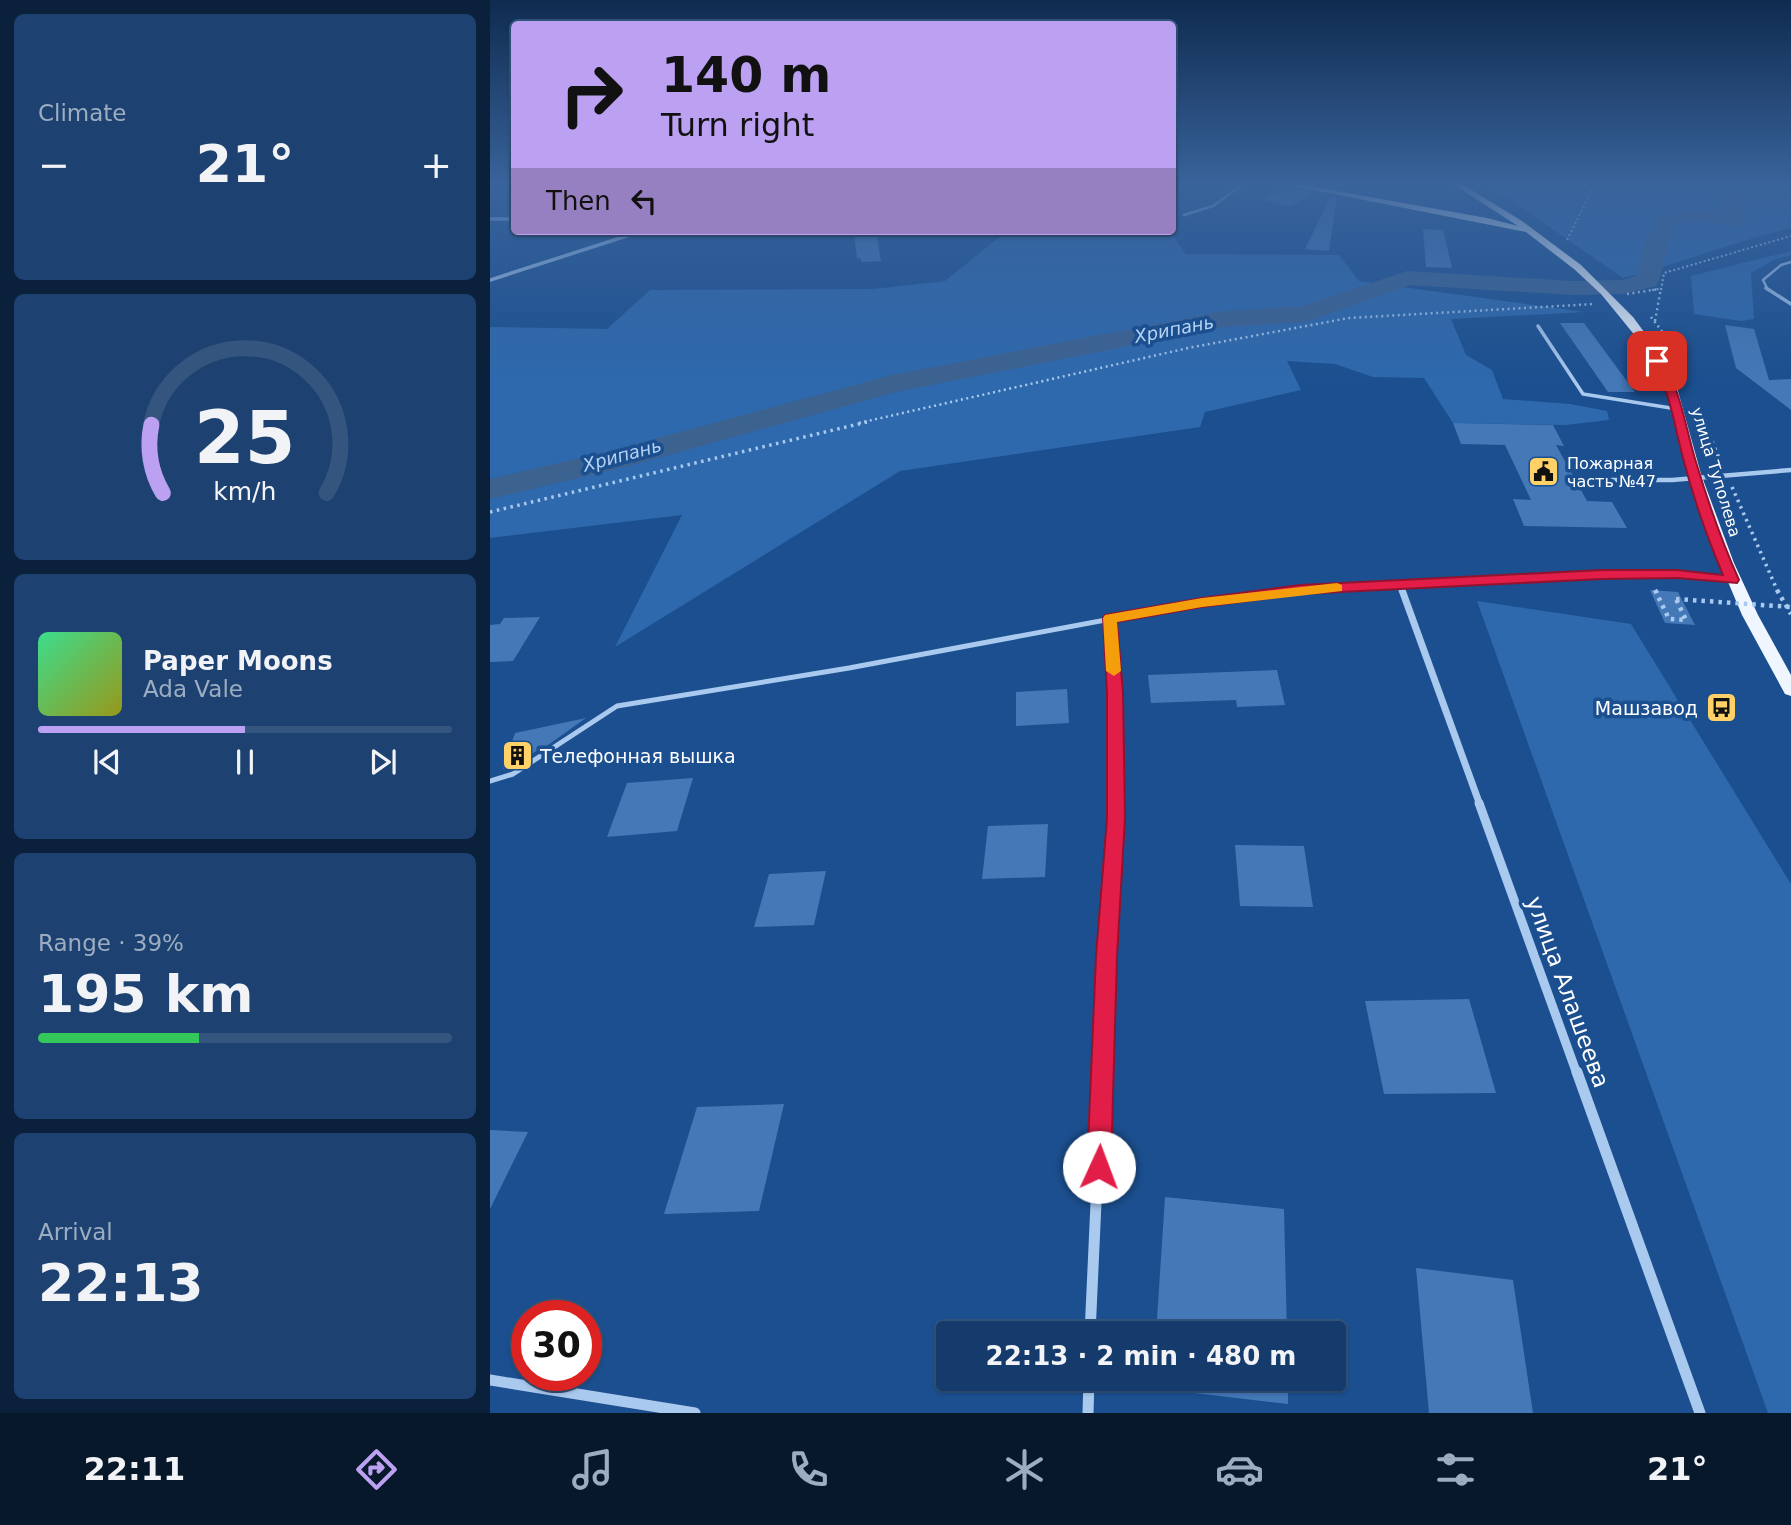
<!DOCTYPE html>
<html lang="en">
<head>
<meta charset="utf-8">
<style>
  body { margin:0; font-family:"DejaVu Sans",sans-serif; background:#1d4271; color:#f1f3f6; height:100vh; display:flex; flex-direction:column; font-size:26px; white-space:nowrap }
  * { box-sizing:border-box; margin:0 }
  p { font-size:23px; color:#9dadc1 }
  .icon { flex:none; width:38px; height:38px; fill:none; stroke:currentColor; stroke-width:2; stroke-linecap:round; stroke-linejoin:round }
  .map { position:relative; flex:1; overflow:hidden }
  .panel { display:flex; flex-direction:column; gap:14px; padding:14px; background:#0b203b; width:490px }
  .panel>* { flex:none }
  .hud { position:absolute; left:21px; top:21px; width:665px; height:214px; border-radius:7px; box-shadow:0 2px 5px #0004,0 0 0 2px #33557e; background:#bca0f2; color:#111; overflow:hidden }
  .speed { position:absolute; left:21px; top:1300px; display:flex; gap:14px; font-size:35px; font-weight:700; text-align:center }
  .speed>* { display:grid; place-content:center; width:91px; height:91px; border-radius:50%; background:#143b6b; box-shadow:0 2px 5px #0004,0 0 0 2px #33557e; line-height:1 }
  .speed .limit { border:10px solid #d22; background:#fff; color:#111 }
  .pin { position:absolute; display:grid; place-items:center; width:60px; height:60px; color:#fff; margin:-30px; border-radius:14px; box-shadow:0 4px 10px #0006 }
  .me { position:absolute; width:77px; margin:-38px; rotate:2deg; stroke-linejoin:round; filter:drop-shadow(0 0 5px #0008) }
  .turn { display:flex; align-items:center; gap:24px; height:147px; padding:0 35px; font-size:32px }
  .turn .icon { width:91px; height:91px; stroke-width:2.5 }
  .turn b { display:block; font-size:49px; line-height:60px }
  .then { display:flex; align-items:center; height:66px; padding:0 35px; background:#0003; gap:14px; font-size:26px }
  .big { font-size:52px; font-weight:600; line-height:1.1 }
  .panel .tile { flex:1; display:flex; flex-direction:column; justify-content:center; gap:10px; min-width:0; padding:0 24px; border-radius:10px; background:#1d4271 }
  .panel .dial { align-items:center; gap:0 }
  .dial svg { height:182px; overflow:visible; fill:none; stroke:#33557e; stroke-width:7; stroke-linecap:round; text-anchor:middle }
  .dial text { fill:#f1f3f6; stroke:none }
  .song { display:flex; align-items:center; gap:21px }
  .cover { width:84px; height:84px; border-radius:10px; background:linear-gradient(135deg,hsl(150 70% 55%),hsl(60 70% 35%)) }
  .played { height:7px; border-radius:4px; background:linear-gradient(90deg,#bca0f2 50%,#33557e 50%) }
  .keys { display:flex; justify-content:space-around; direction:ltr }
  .heat { display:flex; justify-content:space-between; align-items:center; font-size:38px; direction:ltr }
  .charge { height:10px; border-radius:5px; background:linear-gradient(90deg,#34c759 39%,#33557e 0) }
  .trip { position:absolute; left:446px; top:1321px; width:410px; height:70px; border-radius:7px; background:#143b6b; box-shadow:0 2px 5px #0004,0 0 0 2px #33557e; font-weight:600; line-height:70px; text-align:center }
  .tabs { display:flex; height:112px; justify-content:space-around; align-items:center; background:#08182b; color:#9dadc1 }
  .tabs .icon { width:49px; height:49px }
  .tabs .active { color:#bca0f2 }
  .tabs b { font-size:32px; color:#f1f3f6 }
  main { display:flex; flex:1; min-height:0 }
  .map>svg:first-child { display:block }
</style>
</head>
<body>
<main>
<section class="panel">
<div class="tile"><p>Climate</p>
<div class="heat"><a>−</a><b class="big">21°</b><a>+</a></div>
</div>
<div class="tile dial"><svg viewBox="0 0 100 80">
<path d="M14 69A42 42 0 1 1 86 69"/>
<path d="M14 69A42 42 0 0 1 9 39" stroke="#bca0f2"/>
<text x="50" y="56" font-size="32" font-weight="700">25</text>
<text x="50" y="72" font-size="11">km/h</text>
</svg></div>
<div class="tile">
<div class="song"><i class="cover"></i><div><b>Paper Moons</b><p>Ada Vale</p></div></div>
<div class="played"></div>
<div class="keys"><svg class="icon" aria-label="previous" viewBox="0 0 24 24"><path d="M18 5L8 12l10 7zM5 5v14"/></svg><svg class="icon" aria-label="pause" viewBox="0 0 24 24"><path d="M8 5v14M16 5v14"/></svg><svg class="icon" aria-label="next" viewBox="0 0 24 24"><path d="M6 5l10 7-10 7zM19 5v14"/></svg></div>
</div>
<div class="tile"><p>Range · 39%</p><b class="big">195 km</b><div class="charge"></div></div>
<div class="tile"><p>Arrival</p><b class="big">22:13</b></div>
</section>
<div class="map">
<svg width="1301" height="1413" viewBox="0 0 1301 1413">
  <rect width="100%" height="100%" fill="#1b4f8f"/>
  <g fill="#2e69ad">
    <path d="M997 184H1301V228C1244 241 1190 264 1133 278Z"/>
    <polygon points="517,231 680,231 696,254 849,255 869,281 1094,312 961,319 976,355 1002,370 1013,399 1080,404 1117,411 1119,420 1076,425 963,423 934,378 883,377 845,364 797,361 811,390 715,412 710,427 410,471 125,647 192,515 0,538 0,327 117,329 160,290 383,289 455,281"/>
    <polygon points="1301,251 1301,255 1286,259 1261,273 1264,319 1251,321 1204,314 1201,276"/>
    <polygon points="987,601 1141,624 1301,884 1301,1413 1278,1413"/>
  </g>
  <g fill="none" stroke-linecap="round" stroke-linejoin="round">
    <polygon fill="#3c6290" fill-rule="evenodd" points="1260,184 1301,185 1301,197 1265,195 1248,201 1257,220 1254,225 1246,226 1203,221 1183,227 1169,281 1166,286 1133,294 1083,295 919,285 816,322 734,327 406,392 139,466 0,499 0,479 120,451 402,375 734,311 813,306 917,271 1083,281 1133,280 1146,276 1156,239 1166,218 1202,209 1232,212 1227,198 1230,194"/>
  </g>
  <g fill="#4478b7">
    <polygon points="796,187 824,193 801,206 772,200"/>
    <polygon points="841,196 847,197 839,251 815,249"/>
    <polygon points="933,229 953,230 962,268 936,267"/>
    <polygon points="386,232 391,261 372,262 370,258 367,258 364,234"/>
    <polygon points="1070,323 1094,323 1145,392 1118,392"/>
    <polygon points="1235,325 1264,329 1279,380 1301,379 1301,410 1246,368"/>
    <polygon points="963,423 1063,425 1074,446 1066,445 1097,501 1122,502 1137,528 1034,526 1023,499 1041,500 1015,445 971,444"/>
    <polygon points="1160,590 1188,592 1205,625 1175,623"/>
    <polygon points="50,617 23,661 0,662 0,625 10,624 14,618"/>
    <polygon points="787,670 795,705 747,707 746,700 661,703 658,675"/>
    <polygon points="577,689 579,723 526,726 526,692"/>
    <polygon points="96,718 58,745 13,769 25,733"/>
    <polygon points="203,778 187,831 117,837 137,783"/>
    <polygon points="558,824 555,877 492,879 498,826"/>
    <polygon points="745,845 814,846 823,907 750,906"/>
    <polygon points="336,871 324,925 264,927 279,874"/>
    <polygon points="979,999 1006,1093 894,1094 875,1001"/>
    <polygon points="294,1104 269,1211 174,1214 207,1107"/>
    <polygon points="0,1130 38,1132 0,1209"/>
    <polygon points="675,1197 794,1209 797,1334 666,1334"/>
    <polygon points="926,1268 1023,1280 1043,1413 939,1413"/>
    <polygon points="705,1379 798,1379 798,1404 704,1393"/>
  </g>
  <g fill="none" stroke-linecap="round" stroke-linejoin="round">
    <g stroke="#a9c9ee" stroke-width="2" stroke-dasharray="2 2.5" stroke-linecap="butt">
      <polyline points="1094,184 1101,192"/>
      <polyline points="1077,240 1101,192 1113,184"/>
      <polyline points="1162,290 1169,289"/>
      <polyline points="1171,290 1174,273 1301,236"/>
    </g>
    <g stroke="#a9c9ee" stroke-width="2.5" stroke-dasharray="2 3.5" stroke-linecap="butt">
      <polyline points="1137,294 1169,289"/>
      <polyline points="1161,317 1177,338"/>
      <polyline points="1165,321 1171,288"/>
      <polyline points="1210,413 1214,423"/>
      <polyline points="369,423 698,348 859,318 1104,304"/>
    </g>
    <g stroke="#a9c9ee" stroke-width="3.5" stroke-dasharray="2.5 4.5" stroke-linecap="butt">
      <polyline points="1214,422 1231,463"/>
      <polyline points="1242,487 1288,592"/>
      <polyline points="0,512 377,422"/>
      <polyline points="1166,592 1169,590"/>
    </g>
    <g stroke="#a9c9ee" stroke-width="4.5" stroke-dasharray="3.5 5" stroke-linecap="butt">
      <polyline points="1165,590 1179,619 1196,620 1186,599"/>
      <polyline points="1287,590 1301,614"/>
    </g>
    <g stroke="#a9c9ee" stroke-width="2.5">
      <polyline points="694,215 723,206 753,184"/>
      <polyline points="1278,290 1273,280 1291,265 1301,262"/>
    </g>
    <g stroke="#a9c9ee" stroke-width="3.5">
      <polyline points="1276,288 1301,304"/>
      <polyline points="1048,326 1093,394 1187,409"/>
    </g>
    <g stroke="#a9c9ee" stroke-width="4.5">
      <polyline points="1114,480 1182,480 1301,470"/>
      <polyline points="795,592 1112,574 1187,574 1242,580"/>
    </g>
    <polyline stroke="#a9c9ee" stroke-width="5" points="0,781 23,774 127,706 359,668 712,602 809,590"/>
    <g stroke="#a9c9ee" stroke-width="3.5">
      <polyline points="0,219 24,219"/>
      <polyline points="0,280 152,231"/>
    </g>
    <polyline stroke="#a9c9ee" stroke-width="5" points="910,584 913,592"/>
    <g stroke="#a9c9ee" stroke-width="7">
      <polyline points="912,590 990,805"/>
      <polyline points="620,618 625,693 626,805"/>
    </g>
    <g stroke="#a9c9ee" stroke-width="9">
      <polyline points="989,803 1087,1074"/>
      <polyline points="612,1074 626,803"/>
    </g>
    <g stroke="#a9c9ee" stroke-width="11">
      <polyline points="1087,1072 1210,1413"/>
      <polyline points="600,1334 612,1072"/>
      <polyline points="0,1380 205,1413"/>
      <polyline points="598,1413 599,1379"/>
    </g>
    <polygon fill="#f0f6ff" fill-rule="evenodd" points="793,184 808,184 997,218 1028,226 963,184 972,184 1032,221 1091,265 1143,317 1166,348 1186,384 1211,474 1244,563 1268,615 1301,675 1301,696 1295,694 1252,615 1219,537 1195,465 1173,380 1156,349 1111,294 1084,269 1036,232"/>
    <polyline stroke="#a9c9ee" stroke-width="4.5" stroke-dasharray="3.5 5" stroke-linecap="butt" points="1186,599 1301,607"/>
  </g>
  <linearGradient id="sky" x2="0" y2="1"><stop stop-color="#0f2b4f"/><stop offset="0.48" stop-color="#39639b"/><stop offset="1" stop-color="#39639b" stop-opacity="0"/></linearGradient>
  <rect width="1301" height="382" fill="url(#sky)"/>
  <path fill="#e11d48" stroke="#92132f" stroke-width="2" d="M1167 358 1171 359C1191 390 1195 426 1206 462 1218 502 1232 542 1249 580L1247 583 1187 578 1112 579 810 594 712 607 627 622 633 693 635 818 627 956 621 1167 618 1175 609 1179 601 1175 597 1167 606 956 617 818V693L613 618 615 615 712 598 810 585 1112 570H1187L1233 575C1217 537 1203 497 1193 458 1184 424 1180 391 1162 361Z"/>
  <polygon fill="#f59e0b" points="847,583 852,585 852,591 712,607 627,622 631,671 624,676 616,671 613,618 615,615 712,598"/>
  <defs>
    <symbol id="civic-square" viewBox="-11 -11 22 22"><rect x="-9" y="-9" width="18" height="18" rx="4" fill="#ffd166" stroke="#1b4f8f"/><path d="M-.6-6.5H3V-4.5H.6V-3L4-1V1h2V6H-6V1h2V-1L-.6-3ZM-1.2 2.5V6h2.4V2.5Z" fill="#111"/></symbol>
    <symbol id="bus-square" viewBox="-11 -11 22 22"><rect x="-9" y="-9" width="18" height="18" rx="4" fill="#ffd166" stroke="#1b4f8f"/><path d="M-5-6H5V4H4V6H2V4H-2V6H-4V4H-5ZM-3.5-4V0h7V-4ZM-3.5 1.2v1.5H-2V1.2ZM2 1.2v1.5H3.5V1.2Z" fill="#111"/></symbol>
    <symbol id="building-square" viewBox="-11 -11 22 22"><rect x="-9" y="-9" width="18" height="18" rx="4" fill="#ffd166" stroke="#1b4f8f"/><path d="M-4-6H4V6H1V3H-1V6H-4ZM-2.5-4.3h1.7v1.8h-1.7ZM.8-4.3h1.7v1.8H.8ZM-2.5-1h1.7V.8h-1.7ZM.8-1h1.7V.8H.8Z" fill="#111"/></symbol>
  </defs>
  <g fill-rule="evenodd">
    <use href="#civic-square" x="1036" y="454" width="35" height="35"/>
    <use href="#bus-square" x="1214" y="690" width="35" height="35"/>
    <use href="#building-square" x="10" y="738" width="35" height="35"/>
  </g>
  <g text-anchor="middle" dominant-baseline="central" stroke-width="7" stroke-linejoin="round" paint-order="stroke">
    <g font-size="16" fill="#fff" stroke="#1b4f8f" text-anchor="start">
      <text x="1077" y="463">Пожарная<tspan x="1077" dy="18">часть №47</tspan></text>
    </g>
    <g font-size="16" fill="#fff" stroke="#1b4f8f">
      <text transform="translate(1226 472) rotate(73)">улица Туполева</text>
    </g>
    <g font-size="18" font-style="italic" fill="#b5d3f5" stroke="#1b4f8f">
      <text transform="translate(684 329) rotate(-11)">Хрипань</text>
      <text transform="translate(132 455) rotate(-15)">Хрипань</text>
    </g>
    <g font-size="19" fill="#fff" stroke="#1b4f8f" text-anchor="end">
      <text x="1208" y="708">Машзавод</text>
      <text x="50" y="756" text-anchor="start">Телефонная вышка</text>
    </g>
    <g font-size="23" fill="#fff" stroke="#1b4f8f">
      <text transform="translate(1078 992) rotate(70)">улица Алашеева</text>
    </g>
  </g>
</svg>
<div class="speed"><div class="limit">30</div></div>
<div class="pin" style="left:1167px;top:361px;background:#d93025"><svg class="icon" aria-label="arrive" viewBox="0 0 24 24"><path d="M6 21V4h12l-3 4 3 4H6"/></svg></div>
<svg class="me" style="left:609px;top:1167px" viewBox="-20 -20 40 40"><circle r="19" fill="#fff"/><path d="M0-13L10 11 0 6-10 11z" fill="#e11d48"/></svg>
<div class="trip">22:13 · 2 min · 480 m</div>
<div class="hud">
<div class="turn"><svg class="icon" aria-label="right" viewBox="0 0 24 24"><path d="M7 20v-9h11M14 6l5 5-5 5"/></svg><div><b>140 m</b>Turn right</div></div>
<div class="then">Then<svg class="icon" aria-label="left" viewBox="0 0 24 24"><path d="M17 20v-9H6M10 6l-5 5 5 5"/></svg></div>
</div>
</div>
</main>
<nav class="tabs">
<b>22:11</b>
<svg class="icon active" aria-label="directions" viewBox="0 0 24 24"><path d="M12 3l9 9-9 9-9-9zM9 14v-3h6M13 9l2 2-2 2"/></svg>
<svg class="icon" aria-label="music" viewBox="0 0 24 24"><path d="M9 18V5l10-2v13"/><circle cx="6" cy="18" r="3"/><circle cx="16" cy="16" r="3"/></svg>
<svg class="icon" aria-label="phone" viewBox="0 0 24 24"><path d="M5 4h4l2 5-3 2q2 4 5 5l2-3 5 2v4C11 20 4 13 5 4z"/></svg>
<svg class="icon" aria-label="climate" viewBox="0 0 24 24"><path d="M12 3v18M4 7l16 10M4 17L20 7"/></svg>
<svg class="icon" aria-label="car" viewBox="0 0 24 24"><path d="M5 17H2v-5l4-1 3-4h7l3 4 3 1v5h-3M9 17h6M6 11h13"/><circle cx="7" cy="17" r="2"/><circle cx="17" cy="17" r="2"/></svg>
<svg class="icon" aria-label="filters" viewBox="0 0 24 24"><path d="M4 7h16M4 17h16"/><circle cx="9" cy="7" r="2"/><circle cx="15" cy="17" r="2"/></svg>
<b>21°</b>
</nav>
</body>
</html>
